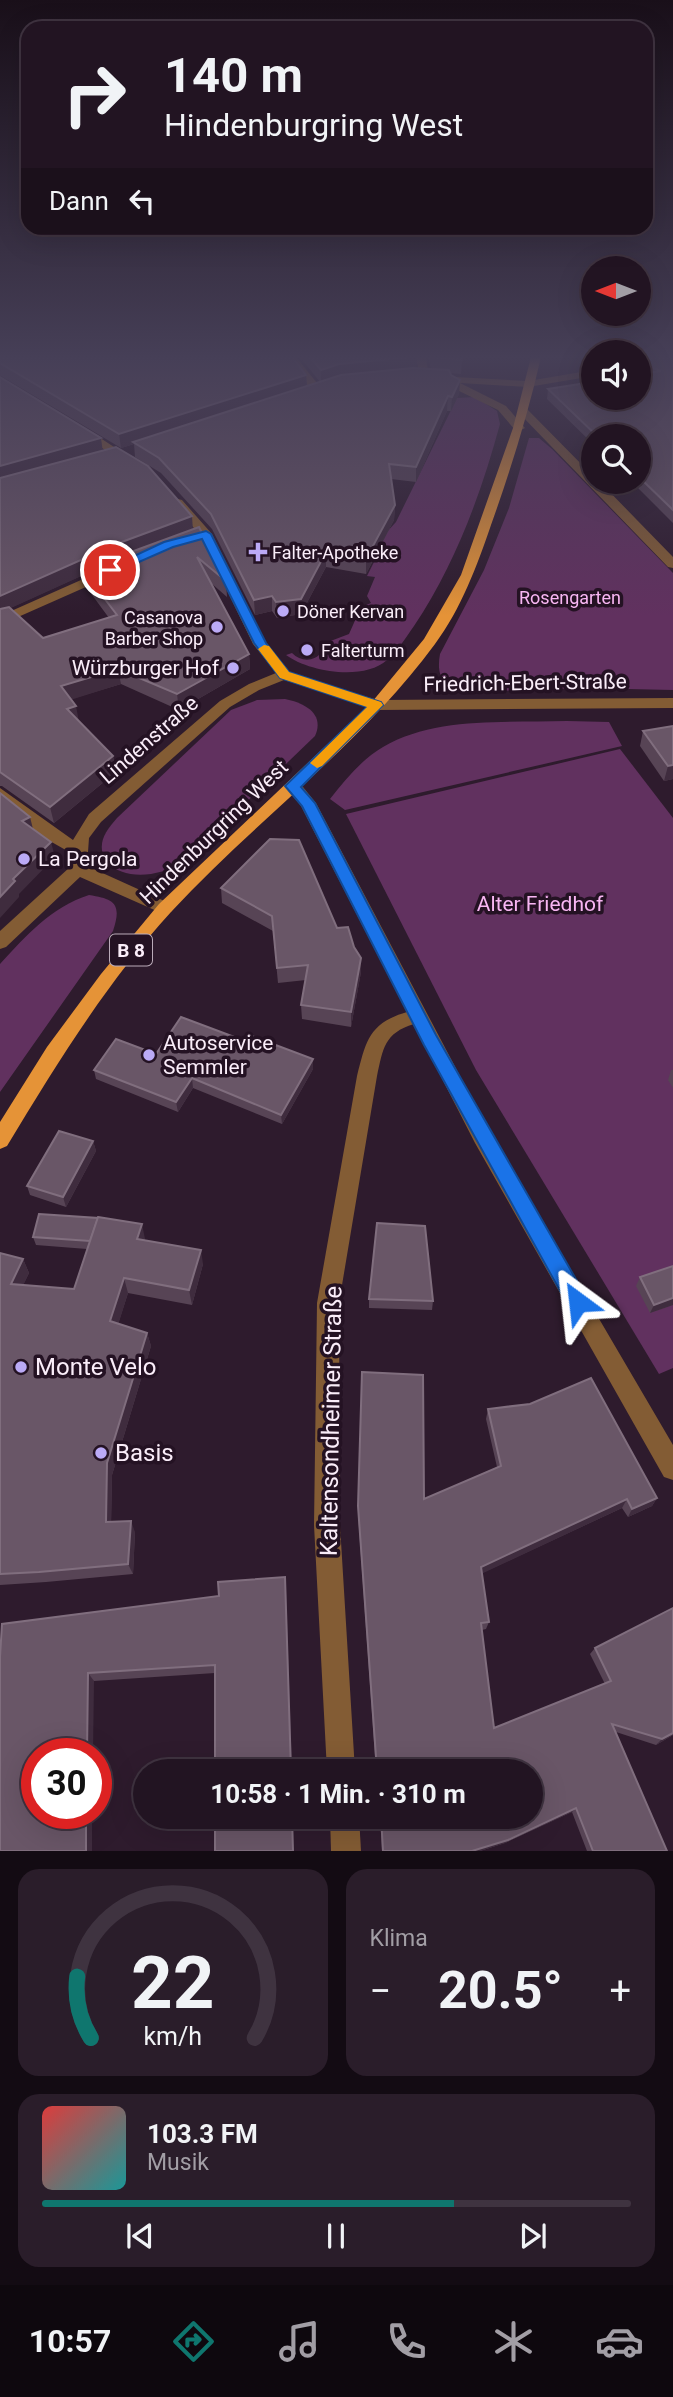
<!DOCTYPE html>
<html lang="de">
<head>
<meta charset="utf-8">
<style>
  body { margin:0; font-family:Roboto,sans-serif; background:#2a1d2a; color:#f1f3f6; height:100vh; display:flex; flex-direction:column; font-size:26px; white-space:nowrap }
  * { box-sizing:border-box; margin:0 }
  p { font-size:23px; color:#a29ea5 }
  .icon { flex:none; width:38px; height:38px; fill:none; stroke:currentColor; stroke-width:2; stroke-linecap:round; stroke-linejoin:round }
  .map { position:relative; height:1851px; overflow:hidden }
  .details { display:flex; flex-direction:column; gap:18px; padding:18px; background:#130b13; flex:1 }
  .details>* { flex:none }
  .banner { position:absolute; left:21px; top:21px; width:632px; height:214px; border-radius:21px; box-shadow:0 7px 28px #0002,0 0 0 2px #3f3340; background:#221422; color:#f1f3f6; overflow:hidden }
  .needle { width:46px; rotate:270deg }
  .fabs { position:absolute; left:581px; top:256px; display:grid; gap:14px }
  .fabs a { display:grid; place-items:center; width:70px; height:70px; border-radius:50%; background:#221422; box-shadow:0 7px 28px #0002,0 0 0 2px #3f3340; font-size:35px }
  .speed { position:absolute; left:21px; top:1738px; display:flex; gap:14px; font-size:35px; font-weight:700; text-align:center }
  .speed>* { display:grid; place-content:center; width:91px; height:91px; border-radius:50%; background:#221422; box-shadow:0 7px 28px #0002,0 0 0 2px #3f3340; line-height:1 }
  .speed .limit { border:10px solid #d22; background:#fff; color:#111 }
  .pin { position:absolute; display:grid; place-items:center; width:60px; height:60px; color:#fff; margin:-30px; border:4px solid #fff; border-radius:50%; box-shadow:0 2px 7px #0007 }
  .me { position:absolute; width:77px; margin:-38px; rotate:330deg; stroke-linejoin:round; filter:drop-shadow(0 0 5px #0008) }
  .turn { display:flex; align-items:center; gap:24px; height:147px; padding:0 28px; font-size:32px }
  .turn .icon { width:91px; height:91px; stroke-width:2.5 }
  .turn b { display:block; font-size:49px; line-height:60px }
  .then { display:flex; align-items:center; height:66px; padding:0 28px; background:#0003; gap:14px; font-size:26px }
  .big { font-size:52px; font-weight:700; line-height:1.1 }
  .details .tile { flex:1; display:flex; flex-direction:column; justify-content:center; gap:10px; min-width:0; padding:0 24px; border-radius:21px; background:#2a1d2a }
  .details .dial { align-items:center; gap:0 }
  .dial svg { height:182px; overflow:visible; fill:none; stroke:#3f3340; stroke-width:7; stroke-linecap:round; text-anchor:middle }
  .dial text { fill:#f1f3f6; stroke:none }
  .song { display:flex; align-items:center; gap:21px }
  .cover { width:84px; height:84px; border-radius:10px; background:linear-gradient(135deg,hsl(0 70% 55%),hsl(180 70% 35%)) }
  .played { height:7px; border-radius:4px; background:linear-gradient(90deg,#0f766e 70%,#3f3340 70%) }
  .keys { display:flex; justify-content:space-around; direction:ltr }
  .heat { display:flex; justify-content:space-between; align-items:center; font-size:38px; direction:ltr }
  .details .tiles { flex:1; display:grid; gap:18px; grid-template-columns:1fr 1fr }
  .tile:last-child { grid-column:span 2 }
  .trip { position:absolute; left:133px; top:1759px; width:410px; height:70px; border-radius:35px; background:#221422; box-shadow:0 7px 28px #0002,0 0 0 2px #3f3340; font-weight:700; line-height:70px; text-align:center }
  .dock { display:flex; height:112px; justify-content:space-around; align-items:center; background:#0e080e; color:#a29ea5 }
  .dock .icon { width:49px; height:49px }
  .dock .active { color:#0f766e }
  .dock b { font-size:32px; color:#f1f3f6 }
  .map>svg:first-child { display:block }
</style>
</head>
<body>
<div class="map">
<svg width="673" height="1851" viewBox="0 0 673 1851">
  <rect width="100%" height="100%" fill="#2e1b2d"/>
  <g fill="#61315f">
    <path d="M475 397 497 411 500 424C481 494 455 565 414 626 406 637 398 651 387 660 364 681 309 672 286 655L292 653C301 662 314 662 322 652L320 645 349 634 361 607 371 603 367 596 375 577 367 576 382 546 376 544 396 522 457 398Z"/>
    <path d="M529 438H539L552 449 673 573V690L581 688 465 692C443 687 436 676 440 654L484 570 509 508Z"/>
    <path d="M285 699C305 703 325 714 315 736L183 863C158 876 126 882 105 861 97 842 105 832 117 818L231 710 257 700Z"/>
    <path d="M567 721 609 722 622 746 345 810 330 799C345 780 362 759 383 747 435 716 508 723 567 721Z"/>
    <polygon points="620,749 673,818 673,1368 659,1374 476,1070 346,814"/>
    <path d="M89 895C115 899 122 904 113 931L0 1092V964C26 936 51 907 89 895Z"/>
  </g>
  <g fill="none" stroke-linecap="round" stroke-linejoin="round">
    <g fill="#835c34" fill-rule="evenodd">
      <polygon points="285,357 296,357 321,388 321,392 313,392"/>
      <polygon points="416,357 426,357 429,379 420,377"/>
      <polygon points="593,370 593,376 528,387 460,383 506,406 525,428 519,431 515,430 498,410 451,387 451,383 432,379 437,376 528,381"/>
      <polygon points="519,409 527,409 593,476 593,481 599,481 673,557 673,568 668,567 519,413"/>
      <polygon points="81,427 85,428 137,462 127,464 77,432 75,430"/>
      <polygon points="178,499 182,500 212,534 266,643 290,672 304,679 378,700 673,698 673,708 377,710 284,680 259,690 230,707 101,822 89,838 87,866 171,904 174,908 171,912 159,912 80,877 6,947 0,949 0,931 70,867 71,853 41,836 4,806 0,802 0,788 73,840 89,814 220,701 249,684 276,673 253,644 200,535 172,503"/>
      <polygon points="108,568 113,569 113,575 0,625 0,616"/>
      <path d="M293 781 299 782 316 803 489 1131 673 1445V1480L664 1477 475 1143 414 1024C384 1033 383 1049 377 1076L339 1303 340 1525 355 1771H327L314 1525 317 1303 357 1076C366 1041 369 1023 407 1012L301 806 285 786Z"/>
      <polygon points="330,1816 359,1816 361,1851 331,1851"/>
    </g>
    <path fill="#e59337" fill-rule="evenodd" d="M531 357H541C528 414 511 469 491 525 477 566 461 609 435 644 360 746 256 820 171 912 107 982 56 1065 7 1146L0 1149V1122L47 1047 101 974 159 904 372 702 424 639 461 575 513 428Z"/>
  </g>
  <g fill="#574455" fill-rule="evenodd">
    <polygon points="0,357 306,375 307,386 320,382 300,357 417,357 416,368 431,369 428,357 462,357 461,374 450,373 451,375 460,380 459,394 451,411 447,411 416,482 391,479 395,505 394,520 366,574 326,567 301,614 277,618 272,611 255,615 212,529 161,473 135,457 134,444 121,448 1,376 0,376"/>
    <polygon points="639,357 653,357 639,360 673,357 673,523 631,481 639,481 639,436 593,436 593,444 547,399 548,389 640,374 639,374"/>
    <path d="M0 377 103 451 193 529 226 581 227 597 211 583 249 654 250 669 179 710 121 684 71 699 79 722 113 756 116 772 54 823 2 786H0ZM85 574 87 588 109 618 43 638 10 608Z"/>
    <polygon points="673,726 673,779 664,781 640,746 643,731"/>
    <polygon points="221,888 337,928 361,972 351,1027 302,1019 301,1005 306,980 278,983 273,931 222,903"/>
    <polygon points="156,1054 313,1069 282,1124 193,1088 178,1112 96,1079 94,1070"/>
    <polygon points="671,1070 673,1070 673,1088 668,1080"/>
    <polygon points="93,1141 96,1151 66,1207 30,1195 27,1186"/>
    <polygon points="33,1237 145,1239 145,1241 203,1264 192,1305 128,1293 118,1324 147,1333 151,1346 112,1475 111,1522 135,1532 133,1574 46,1582 0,1585 0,1253 23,1259 29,1273 23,1285 74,1289 87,1249 36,1245"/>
    <polygon points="673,1266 673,1305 650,1313 636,1286 640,1277"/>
    <polygon points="369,1299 433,1301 432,1310 369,1308"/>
    <polygon points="362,1372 424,1499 497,1467 486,1419 488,1409 657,1498 652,1506 628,1517 622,1508 482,1573 489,1622 486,1629 482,1630 494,1728 605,1684 590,1654 595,1648 673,1735 656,1745 616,1732 667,1851 587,1851 572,1812 505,1843 480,1851 382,1851 380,1816 530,1816 530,1771 376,1771 358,1515"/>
    <polygon points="286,1587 215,1673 94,1681 0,1657"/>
  </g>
  <g fill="#3f2c3e">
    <polygon points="417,357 416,371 321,384 321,370 339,364"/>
    <polygon points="306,375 307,389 133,442 134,444 121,448 119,434"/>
    <polygon points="460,380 459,394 451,411 452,397"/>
    <polygon points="448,396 447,411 416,482 416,467"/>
    <polygon points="101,438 103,453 0,481 0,466"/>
    <polygon points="395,505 394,520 366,574 366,559"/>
    <polygon points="192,516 193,531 121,558 0,613 0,596 119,543"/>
    <polygon points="326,552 326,567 301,614 277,618 276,602"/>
    <polygon points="272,596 272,611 255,615 254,600"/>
    <polygon points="249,654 250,669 179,710 177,694"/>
    <polygon points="118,669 121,684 64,702 61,686"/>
    <polygon points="76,706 79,722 67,709"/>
    <polygon points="113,756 116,772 54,823 50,807"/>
    <polygon points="673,765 673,779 664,781 668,766"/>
    <polygon points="30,817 34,833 22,821"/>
    <polygon points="51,842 55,857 19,894 19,897 0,918 0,897 13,879"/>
    <polygon points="361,958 361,972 351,1027 351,1012"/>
    <polygon points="313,1059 313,1069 282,1124 281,1115"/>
    <polygon points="192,1078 193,1088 178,1112 176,1102"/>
    <polygon points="93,1141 96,1151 66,1207 63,1197"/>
    <polygon points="142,1224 145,1239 141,1254 137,1239"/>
    <polygon points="201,1250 203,1264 192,1305 189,1290"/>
    <polygon points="23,1259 29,1273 17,1298 11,1284"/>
    <polygon points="124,1278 128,1293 115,1335 110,1321"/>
    <polygon points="673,1298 673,1305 650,1313 654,1305"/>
    <polygon points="147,1333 151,1346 112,1475 111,1533 106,1522 107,1463"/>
    <polygon points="657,1498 652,1506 628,1517 632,1509"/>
    <polygon points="627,1499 622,1508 479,1575 481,1567"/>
    <polygon points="131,1521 135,1532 133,1574 128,1564"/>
    <polygon points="285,1577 286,1587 292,1771 291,1771"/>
    <polygon points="88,1673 94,1681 93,1754 87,1754"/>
    <polygon points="673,1733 673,1735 656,1745 662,1739"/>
    <polygon points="576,1808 572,1812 505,1843 480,1851 472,1851"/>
    <rect x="86" y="1813" width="6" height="38"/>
  </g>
  <g fill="#695667" stroke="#806e7e" stroke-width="2">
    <polygon points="0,357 292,357 306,375 119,434 0,363"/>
    <polygon points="310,357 411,357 339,364 321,370"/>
    <polygon points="462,357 462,360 433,357"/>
    <polygon points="639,357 639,360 659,357 673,357 673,510 639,477 639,436 597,436 548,389 593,382 593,397 639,397 639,374 661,371 639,363"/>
    <polygon points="413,368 449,370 451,375 460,380 452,397 448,396 416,467 389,464 395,505 366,559 326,552 301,599 276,602 272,596 254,600 211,514 159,458 133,442 341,375"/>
    <polygon points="0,377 101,438 0,466"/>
    <polygon points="116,447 148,466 192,516 119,543 0,596 0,478"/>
    <polygon points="199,527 226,581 197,557 249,654 177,694 118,669 61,686 76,706 67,709 113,756 50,807 0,772 0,609 9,607 43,638 117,615 85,573 131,552"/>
    <polygon points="673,726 673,765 668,766 643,731"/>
    <polygon points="0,793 30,817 22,821 51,842 13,879 15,881 0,897"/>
    <polygon points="270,839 299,840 337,928 348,927 354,947 361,958 351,1012 301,1005 308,965 277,968 272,916 221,888"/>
    <polygon points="181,1017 245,1041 249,1035 313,1059 281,1115 192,1078 176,1102 94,1070 116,1039 156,1054"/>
    <polygon points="59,1131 93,1141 63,1197 27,1186"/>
    <polygon points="39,1214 98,1218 90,1241 33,1237"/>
    <polygon points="98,1217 142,1224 137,1239 201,1250 189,1290 124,1278 110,1321 147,1333 107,1463 106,1522 131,1521 128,1564 39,1572 0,1574 0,1253 23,1259 11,1284 74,1289"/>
    <polygon points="377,1223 425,1226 433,1301 369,1299"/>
    <polygon points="673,1266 673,1298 654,1305 640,1277"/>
    <polygon points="362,1372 423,1375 424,1499 501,1466 488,1409 530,1404 591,1378 657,1498 632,1509 627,1499 481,1567 489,1622 481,1623 494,1728 611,1681 595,1648 673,1608 673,1733 662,1739 612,1724 667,1851 593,1851 576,1808 508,1840 472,1851 383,1851 381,1816 530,1816 530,1771 377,1771 358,1506"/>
    <polygon points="285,1577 291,1771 215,1771 215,1665 88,1673 87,1754 37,1754 37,1813 86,1813 86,1851 0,1851 0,1657 2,1624 219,1596 218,1582"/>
    <polygon points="215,1816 292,1816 293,1851 215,1851"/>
  </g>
  <linearGradient id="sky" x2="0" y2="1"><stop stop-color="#190f19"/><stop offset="0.58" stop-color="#463f57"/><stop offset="1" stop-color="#463f57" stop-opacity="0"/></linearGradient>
  <rect width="673" height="616" fill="url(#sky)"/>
  <polygon fill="#1a73e8" stroke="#114b97" stroke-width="2" points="206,531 211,534 266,643 289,672 381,702 383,705 301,787 315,803 436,1035 585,1295 588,1302 585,1309 578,1312 570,1309 424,1045 302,806 285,786 367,707 280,678 254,643 202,539 173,547 114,573 104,570 164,542"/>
  <polygon fill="#f59e0b" points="264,645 269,646 289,672 381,702 383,705 322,766 317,768 310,763 367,707 280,678 258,649"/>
  <g fill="#bbaaf6" stroke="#241223" stroke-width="2.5">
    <path d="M254.5 541.5h7v7h7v7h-7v7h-7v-7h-7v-7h7z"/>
    <circle cx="283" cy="611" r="7"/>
    <circle cx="217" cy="627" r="7"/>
    <circle cx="307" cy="650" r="7"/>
    <circle cx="233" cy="668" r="7"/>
    <circle cx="24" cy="859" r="7"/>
    <circle cx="149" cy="1055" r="7"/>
    <circle cx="21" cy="1367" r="7"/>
    <circle cx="101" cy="1453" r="7"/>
  </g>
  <g text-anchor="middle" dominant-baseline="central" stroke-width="7" stroke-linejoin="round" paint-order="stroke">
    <g font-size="18" fill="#faedf9" stroke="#241223" text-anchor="start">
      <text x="272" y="552">Falter-Apotheke</text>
      <text x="297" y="611">Döner Kervan</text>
      <text x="203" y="617" text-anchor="end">Casanova<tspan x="203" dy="21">Barber Shop</tspan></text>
      <text x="321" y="650">Falterturm</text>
    </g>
    <g font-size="18" fill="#f8b6f3" stroke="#241223">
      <text x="570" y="597">Rosengarten</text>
    </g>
    <rect fill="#241223" stroke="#baabb9" stroke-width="2" x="110" y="934.5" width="42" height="31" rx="5"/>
    <g font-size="19" font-weight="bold" fill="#faedf9">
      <text x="131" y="950">B 8</text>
    </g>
    <g font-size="21" fill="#faedf9" stroke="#241223" text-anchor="start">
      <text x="219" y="668" text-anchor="end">Würzburger Hof</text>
      <text x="38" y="859">La Pergola</text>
      <text x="163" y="1043">Autoservice<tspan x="163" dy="24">Semmler</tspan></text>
    </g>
    <g font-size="21" fill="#faedf9" stroke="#241223">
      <text transform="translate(525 683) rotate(-1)">Friedrich-Ebert-Straße</text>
      <text transform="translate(149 740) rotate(-41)">Lindenstraße</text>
      <text transform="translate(214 832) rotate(-44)">Hindenburgring West</text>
    </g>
    <g font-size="21" fill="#f8b6f3" stroke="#241223">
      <text x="540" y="904">Alter Friedhof</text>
    </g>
    <g font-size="24" fill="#faedf9" stroke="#241223" text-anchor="start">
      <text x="35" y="1367">Monte Velo</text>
      <text x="115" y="1453">Basis</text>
    </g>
    <g font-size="24" fill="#faedf9" stroke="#241223">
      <text transform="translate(331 1421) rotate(-89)">Kaltensondheimer Straße</text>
    </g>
  </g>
</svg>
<div class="fabs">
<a><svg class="needle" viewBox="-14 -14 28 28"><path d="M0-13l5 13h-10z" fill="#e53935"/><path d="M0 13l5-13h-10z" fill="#a29ea5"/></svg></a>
<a><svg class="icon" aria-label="sound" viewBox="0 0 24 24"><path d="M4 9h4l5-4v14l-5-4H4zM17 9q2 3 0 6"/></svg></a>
<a><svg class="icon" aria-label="search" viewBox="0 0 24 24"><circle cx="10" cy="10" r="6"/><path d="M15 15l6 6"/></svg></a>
</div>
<div class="speed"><div class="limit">30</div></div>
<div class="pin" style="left:110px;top:570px;background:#d93025"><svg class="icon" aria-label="arrive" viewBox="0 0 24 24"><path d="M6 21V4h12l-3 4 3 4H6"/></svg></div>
<svg class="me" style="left:578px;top:1302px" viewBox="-20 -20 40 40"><path d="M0-17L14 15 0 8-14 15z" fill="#1a73e8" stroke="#fff" stroke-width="4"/></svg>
<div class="trip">10:58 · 1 Min. · 310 m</div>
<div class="banner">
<div class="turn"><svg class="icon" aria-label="right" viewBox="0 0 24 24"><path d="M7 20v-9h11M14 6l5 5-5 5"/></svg><div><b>140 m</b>Hindenburgring West</div></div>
<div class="then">Dann<svg class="icon" aria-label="left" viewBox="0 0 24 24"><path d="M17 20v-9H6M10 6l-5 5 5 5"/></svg></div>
</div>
</div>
<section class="details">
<div class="tiles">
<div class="tile dial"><svg viewBox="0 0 100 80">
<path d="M14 69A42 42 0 1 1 86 69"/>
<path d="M14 69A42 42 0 0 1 8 42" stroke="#0f766e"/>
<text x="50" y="56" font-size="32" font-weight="700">22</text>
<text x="50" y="72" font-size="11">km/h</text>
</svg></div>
<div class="tile"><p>Klima</p>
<div class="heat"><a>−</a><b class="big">20.5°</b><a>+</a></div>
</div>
<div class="tile">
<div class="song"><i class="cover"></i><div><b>103.3 FM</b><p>Musik</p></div></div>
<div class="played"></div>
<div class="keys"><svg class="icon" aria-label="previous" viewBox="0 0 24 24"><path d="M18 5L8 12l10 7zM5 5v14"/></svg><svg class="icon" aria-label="pause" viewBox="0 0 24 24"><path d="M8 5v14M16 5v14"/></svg><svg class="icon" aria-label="next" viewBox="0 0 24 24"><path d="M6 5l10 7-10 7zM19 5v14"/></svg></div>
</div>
</div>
</section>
<nav class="dock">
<b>10:57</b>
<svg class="icon active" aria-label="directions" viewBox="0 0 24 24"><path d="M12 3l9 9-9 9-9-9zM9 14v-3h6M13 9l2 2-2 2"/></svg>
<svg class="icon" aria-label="music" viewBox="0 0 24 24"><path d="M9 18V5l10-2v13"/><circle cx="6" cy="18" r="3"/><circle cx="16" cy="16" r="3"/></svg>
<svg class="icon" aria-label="phone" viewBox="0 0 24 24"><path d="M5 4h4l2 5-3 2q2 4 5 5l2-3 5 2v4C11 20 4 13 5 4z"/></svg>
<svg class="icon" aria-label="climate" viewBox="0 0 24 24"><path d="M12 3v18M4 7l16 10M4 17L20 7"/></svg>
<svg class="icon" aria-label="car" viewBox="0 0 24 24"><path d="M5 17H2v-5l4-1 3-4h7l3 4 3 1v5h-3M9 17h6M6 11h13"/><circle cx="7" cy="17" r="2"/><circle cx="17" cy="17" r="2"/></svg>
</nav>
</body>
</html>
